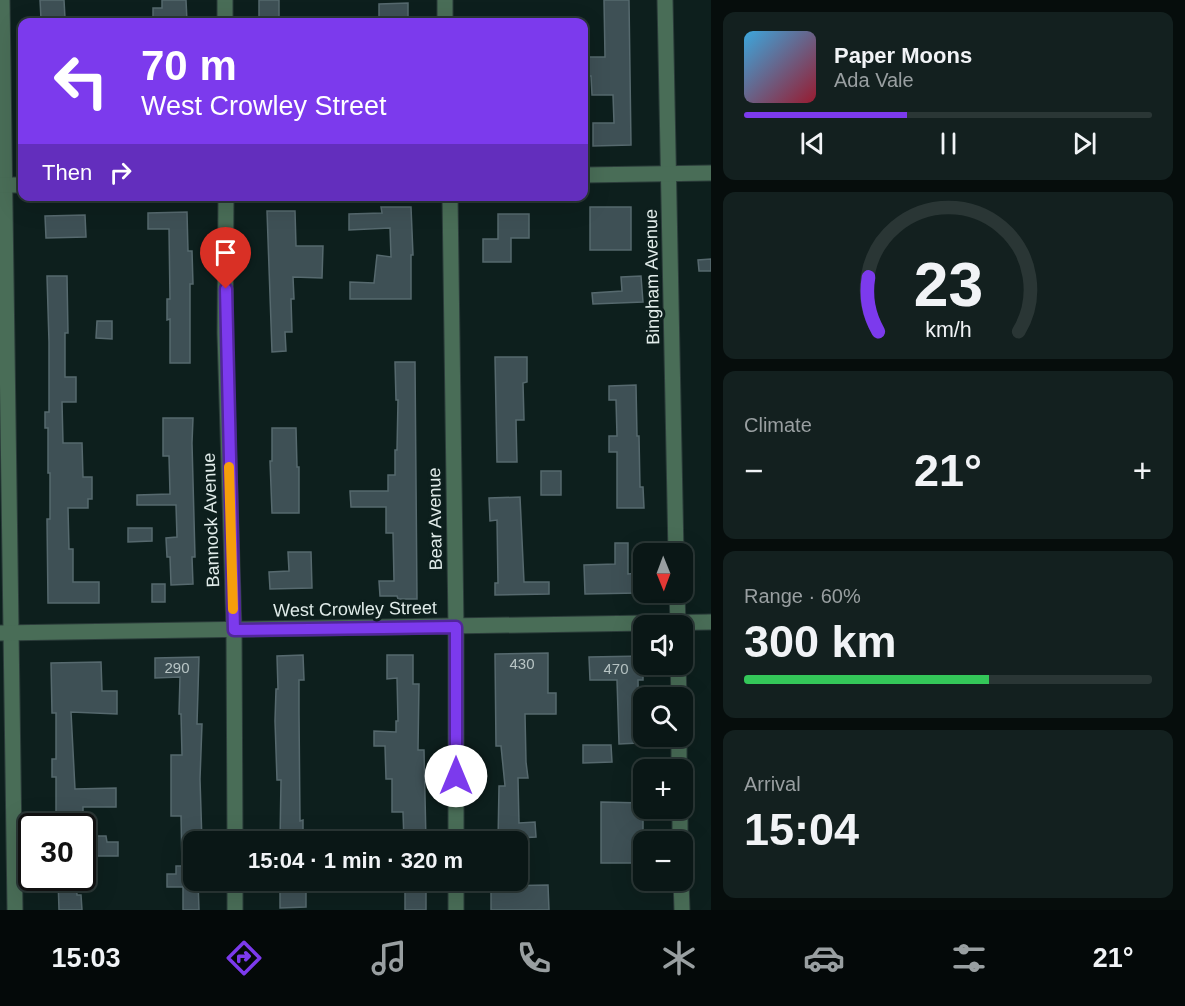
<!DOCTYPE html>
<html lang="en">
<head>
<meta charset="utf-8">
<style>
  body { margin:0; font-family:Helvetica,sans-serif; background:#13201f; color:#f1f3f6; height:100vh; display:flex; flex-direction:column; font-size:22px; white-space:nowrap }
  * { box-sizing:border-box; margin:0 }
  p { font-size:20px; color:#999fa1 }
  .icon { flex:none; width:33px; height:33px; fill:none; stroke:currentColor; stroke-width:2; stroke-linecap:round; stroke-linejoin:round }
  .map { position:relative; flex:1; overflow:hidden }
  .panel { display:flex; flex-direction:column; gap:12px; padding:12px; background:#060d0c; width:474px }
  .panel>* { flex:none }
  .banner { position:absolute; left:18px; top:18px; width:570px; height:183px; border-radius:12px; box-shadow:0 6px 24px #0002,0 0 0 2px #2a3635; background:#7c3aed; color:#fff; overflow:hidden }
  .needle { width:39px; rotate:179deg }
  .controls { position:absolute; left:633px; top:543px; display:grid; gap:12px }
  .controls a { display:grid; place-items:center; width:60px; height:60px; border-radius:12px; background:#0a1716; box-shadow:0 6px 24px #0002,0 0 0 2px #2a3635; font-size:30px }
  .speed { position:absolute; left:18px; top:813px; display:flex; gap:12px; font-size:30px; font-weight:700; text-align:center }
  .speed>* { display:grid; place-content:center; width:78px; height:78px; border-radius:50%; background:#0a1716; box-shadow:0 6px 24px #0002,0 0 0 2px #2a3635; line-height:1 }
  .speed .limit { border:3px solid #111; border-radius:9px; background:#fff; color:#111 }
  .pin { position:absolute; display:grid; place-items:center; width:51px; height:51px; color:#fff; margin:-62px -26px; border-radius:50% 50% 50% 0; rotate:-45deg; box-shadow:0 0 6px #0007 }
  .pin .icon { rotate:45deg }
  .me { position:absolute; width:66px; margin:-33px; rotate:0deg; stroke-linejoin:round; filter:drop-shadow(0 0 4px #0008) }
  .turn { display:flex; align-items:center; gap:21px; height:126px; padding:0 24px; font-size:27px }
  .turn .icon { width:78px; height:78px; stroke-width:2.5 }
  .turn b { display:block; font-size:42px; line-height:51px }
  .then { display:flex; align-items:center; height:57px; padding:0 24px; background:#0003; gap:12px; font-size:22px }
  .big { font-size:45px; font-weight:800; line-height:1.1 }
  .panel .tile { flex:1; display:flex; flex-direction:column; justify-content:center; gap:9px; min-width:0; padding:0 21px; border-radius:12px; background:#13201f }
  .panel .dial { align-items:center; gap:0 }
  .dial svg { height:156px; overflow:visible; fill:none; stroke:#2a3635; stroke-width:7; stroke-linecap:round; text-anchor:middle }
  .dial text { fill:#f1f3f6; stroke:none }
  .song { display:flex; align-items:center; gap:18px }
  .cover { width:72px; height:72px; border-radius:9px; background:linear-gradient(135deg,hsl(200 70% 55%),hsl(350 70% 35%)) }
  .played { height:6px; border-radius:3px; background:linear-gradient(90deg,#7c3aed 40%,#2a3635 40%) }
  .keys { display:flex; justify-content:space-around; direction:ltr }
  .heat { display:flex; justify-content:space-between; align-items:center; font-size:33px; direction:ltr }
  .charge { height:9px; border-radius:4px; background:linear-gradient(90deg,#34c759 60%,#2a3635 0) }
  .trip { position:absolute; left:183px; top:831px; width:345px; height:60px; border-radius:12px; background:#0a1716; box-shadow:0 6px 24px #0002,0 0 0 2px #2a3635; font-weight:800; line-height:60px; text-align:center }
  .tabs { display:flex; height:96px; justify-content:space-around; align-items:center; background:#040909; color:#999fa1 }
  .tabs .icon { width:42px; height:42px }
  .tabs .on { color:#7c3aed }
  .tabs b { font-size:27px; color:#f1f3f6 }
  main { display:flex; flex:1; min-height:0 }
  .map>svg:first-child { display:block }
</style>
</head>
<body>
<main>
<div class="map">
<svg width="711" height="910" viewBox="0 0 711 910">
  <rect width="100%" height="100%" fill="#0d1f1d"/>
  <g fill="#3e5055" stroke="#56696e" stroke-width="1.5">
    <polygon points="40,0 64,0 65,18 41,19"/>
    <polygon points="162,0 186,0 187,21 153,21 153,8 162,8"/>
    <rect x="259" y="0" width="20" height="22"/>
    <polygon points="604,0 629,0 631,145 593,146 593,123 614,123 613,95 592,95 591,76 587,76 587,57 605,57"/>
    <polygon points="408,3 408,22 379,22 379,4"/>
    <polygon points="381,207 411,207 413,255 411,255 411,299 350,299 350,282 374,283 377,255 391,257 390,228 349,230 349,214 382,213"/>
    <rect x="590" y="207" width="41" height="43"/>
    <polygon points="267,211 295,211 296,246 323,246 322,278 293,277 294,299 291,299 292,332 285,332 286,351 272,352"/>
    <polygon points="187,212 188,251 192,251 193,284 190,284 190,363 170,363 170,319 167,320 167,299 170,299 169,229 148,229 148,213"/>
    <polygon points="498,214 529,214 529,238 511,238 511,262 483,262 483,239 498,239"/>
    <polygon points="85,215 86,237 46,238 45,216"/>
    <polygon points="711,259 711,271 699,271 698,260"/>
    <polygon points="47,276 67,276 68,333 65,333 65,377 76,377 76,402 62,402 63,443 82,443 83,477 92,477 92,499 88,499 88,508 68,508 69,549 73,549 73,582 99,582 99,603 48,603 47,519 50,519 50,473 48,473 48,428 45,428 45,412 49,412 49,342"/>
    <polygon points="641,276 643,302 593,304 592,293 622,291 621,277"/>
    <polygon points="97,321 112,321 112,339 96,338"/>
    <polygon points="495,357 527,357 527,382 523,383 524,420 516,420 517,462 497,462"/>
    <polygon points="395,362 415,362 417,599 398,599 397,596 380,596 379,581 394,581 393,533 386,533 386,507 351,507 350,491 388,491 388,475 395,475 395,450 397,450 398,400 396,400"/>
    <polygon points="636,385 637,436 639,436 640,487 643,487 644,508 617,508 617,452 609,452 609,436 617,436 616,400 609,400 609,386"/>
    <polygon points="163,418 193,418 192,443 195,557 192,557 193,584 171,585 170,557 167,557 166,538 177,537 176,505 137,505 137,495 170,494 169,456 163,456"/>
    <polygon points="272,428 296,428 297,467 299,467 299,513 272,513 270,461 272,461"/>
    <rect x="541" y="471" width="20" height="24"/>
    <polygon points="520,497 524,582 549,582 549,594 495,595 495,583 498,583 497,520 490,521 489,498"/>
    <polygon points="128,528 152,528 152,541 128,542"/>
    <polygon points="615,543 628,543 628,574 638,573 638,593 585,594 584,565 615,564"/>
    <polygon points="288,552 311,552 312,588 270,589 269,572 289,571"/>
    <rect x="152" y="584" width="13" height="18"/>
    <polygon points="548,653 548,693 556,693 556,714 525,714 526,762 528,778 518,778 519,823 535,822 536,837 518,838 518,842 498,842 499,786 505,786 501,746 496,746 495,654"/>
    <polygon points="303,655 304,680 299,680 299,713 300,821 303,820 303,842 280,842 281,780 277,780 275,721 276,689 278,689 277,656"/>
    <polygon points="387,655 413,655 413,684 419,684 418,750 424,750 426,842 404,842 403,812 392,812 392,779 386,779 385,746 374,746 374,731 396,732 396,721 398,721 397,678 387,679"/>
    <polygon points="643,656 643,680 638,680 639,743 619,744 617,680 590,680 589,657"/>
    <polygon points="199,657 197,724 202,724 200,779 202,842 194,842 194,880 198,880 199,910 183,910 183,887 167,887 167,874 176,874 176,866 182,866 181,816 171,816 171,755 182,755 181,714 179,714 180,677 155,678 155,658"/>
    <polygon points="101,662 102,691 117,691 117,714 71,712 75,789 116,788 116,807 83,807 83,826 56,826 56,777 52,777 52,759 56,759 56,713 52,713 51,663"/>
    <polygon points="583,745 611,745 612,762 583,763"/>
    <polygon points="601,802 643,803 643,863 601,863"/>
    <polygon points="92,836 106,836 107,842 118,842 118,856 92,856"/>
    <polygon points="58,878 76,878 77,895 81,895 82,910 59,910"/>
    <polygon points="548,885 549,910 491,910 491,886"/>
    <polygon points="280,889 306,889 306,907 280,908"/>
    <rect x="405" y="892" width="21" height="18"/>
  </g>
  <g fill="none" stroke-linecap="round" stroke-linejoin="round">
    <defs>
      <g id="minor">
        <polyline points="2,0 15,910"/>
        <polyline points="225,0 225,22"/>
        <polyline points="445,0 445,22"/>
        <polyline points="665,0 676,554"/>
        <polyline points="584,175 711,173"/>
        <polyline points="0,185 22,185"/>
        <polyline points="226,196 225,333 234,630 235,842"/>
        <polyline points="450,196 456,627 456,842"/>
        <polyline points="677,592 678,626"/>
        <polyline points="0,633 711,622"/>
        <polyline points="678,664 679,698"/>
        <polyline points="679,736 679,770"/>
        <polyline points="680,808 680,842"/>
        <polyline points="235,880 235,910"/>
        <polyline points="456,880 456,910"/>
        <polyline points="681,880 682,910"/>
      </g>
    </defs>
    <use href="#minor" stroke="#2b3c3a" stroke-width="17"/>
    <use href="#minor" stroke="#496d57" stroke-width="15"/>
  </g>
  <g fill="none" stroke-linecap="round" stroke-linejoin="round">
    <defs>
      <polyline id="route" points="226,289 234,630 456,627 456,776"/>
    </defs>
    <use href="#route" stroke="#51269a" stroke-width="15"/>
    <use href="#route" stroke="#7c3aed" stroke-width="10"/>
    <polyline stroke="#f59e0b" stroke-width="10" points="229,467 233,609"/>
  </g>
  <g text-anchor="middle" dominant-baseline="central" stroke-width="6" stroke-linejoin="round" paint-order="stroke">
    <g font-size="15" fill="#b8c5c5">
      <text x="522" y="663">430</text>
      <text x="177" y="667">290</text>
      <text x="616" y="668">470</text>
    </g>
    <g font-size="18" fill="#e1ecea" stroke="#0d1f1d">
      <text transform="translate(652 277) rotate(-91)">Bingham Avenue</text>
      <text transform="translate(435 519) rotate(-91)">Bear Avenue</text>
      <text transform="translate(211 520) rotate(-92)">Bannock Avenue</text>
      <text transform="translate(355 609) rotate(-1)">West Crowley Street</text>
    </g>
  </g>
</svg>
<div class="controls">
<a><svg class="needle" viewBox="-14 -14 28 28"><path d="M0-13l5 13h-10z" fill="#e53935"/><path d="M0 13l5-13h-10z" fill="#999fa1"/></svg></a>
<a><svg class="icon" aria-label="sound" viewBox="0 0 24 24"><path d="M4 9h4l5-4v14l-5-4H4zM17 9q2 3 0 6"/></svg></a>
<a><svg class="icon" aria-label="search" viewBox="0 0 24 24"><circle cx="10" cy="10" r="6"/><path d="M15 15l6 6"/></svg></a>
<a>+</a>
<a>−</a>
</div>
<div class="speed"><div class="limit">30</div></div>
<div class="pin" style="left:226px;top:289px;background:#d93025"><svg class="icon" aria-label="arrive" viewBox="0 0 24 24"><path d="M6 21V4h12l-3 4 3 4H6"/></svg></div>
<svg class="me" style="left:456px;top:776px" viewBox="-20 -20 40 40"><circle r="19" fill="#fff"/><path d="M0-13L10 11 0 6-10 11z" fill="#7c3aed"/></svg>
<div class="trip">15:04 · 1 min · 320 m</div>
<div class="banner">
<div class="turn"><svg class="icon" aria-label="left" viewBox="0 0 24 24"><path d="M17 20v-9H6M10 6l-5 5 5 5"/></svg><div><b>70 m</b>West Crowley Street</div></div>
<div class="then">Then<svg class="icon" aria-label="right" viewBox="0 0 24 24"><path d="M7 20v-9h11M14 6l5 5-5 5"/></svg></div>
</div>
</div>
<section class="panel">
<div class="tile">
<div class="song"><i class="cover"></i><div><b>Paper Moons</b><p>Ada Vale</p></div></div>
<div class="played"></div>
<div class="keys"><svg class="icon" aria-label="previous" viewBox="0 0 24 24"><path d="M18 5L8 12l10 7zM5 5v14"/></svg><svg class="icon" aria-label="pause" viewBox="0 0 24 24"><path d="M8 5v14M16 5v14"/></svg><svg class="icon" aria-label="next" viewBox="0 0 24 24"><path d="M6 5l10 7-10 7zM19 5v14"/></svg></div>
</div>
<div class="tile dial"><svg viewBox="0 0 100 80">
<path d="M14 69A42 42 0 1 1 86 69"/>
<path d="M14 69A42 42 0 0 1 9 41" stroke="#7c3aed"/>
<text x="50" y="56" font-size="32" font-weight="700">23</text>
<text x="50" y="72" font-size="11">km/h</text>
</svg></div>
<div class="tile"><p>Climate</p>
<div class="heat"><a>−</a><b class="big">21°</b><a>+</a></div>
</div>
<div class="tile"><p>Range · 60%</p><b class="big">300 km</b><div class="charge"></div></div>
<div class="tile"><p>Arrival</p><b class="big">15:04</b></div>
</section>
</main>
<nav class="tabs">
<b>15:03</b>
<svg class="icon on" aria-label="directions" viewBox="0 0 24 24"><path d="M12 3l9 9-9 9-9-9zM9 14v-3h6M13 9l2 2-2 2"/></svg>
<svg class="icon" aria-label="music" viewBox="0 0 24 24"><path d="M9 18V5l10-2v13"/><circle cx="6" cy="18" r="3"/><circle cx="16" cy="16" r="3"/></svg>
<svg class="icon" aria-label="phone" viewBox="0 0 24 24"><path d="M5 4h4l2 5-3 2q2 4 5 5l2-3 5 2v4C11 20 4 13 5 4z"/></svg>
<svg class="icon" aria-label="climate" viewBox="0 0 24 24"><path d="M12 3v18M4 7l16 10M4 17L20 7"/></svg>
<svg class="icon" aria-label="car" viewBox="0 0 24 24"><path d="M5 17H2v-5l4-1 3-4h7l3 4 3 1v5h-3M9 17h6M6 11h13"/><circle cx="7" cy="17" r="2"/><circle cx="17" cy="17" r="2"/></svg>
<svg class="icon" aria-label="filters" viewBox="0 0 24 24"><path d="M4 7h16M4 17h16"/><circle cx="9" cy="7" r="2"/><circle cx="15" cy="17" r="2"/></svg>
<b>21°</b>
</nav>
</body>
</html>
